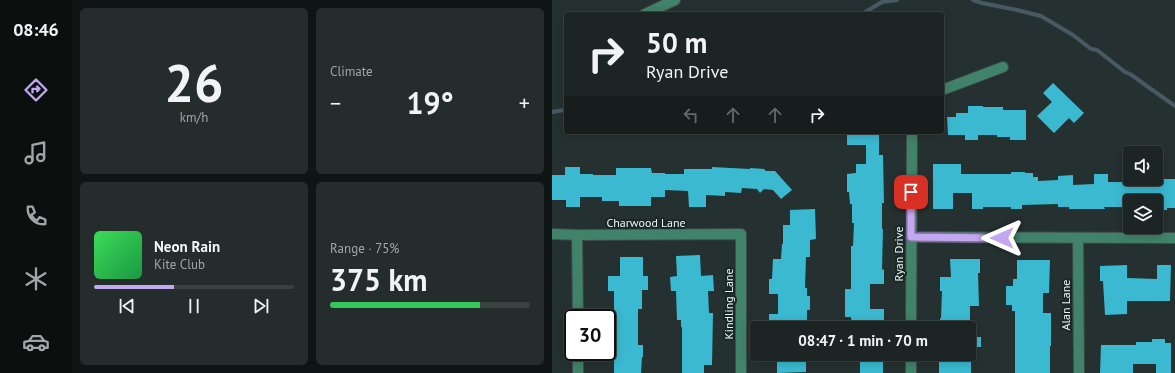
<!DOCTYPE html>
<html lang="en">
<head>
<meta charset="utf-8">
<style>
  body { margin:0; font-family:"PT Sans",sans-serif; background:#252d2c; color:#f1f3f6; height:100vh; display:flex; flex-direction:column; font-size:15px; white-space:nowrap }
  * { box-sizing:border-box; margin:0 }
  p { font-size:13px; color:#a0a5a6 }
  .icon { flex:none; width:22px; height:22px; fill:none; stroke:currentColor; stroke-width:2; stroke-linecap:round; stroke-linejoin:round }
  .map { position:relative; flex:1; overflow:hidden }
  .side { display:flex; flex-direction:column; gap:8px; padding:8px; background:#0f1414; width:480px }
  .side>* { flex:none }
  .banner { position:absolute; left:12px; top:12px; width:380px; height:122px; border-radius:4px; box-shadow:0 2px 10px #0003,0 0 0 1px #3a4241; background:#1c2524; color:#f1f3f6; overflow:hidden }
  .fabs { position:absolute; left:571px; top:146px; display:grid; gap:8px }
  .fabs a { display:grid; place-items:center; width:40px; height:40px; border-radius:4px; background:#1c2524; box-shadow:0 2px 10px #0003,0 0 0 1px #3a4241; font-size:20px }
  .speed { position:absolute; left:12px; top:309px; display:flex; gap:8px; font-size:20px; font-weight:700; text-align:center }
  .speed>* { display:grid; place-content:center; width:52px; height:52px; border-radius:50%; background:#1c2524; box-shadow:0 2px 10px #0003,0 0 0 1px #3a4241; line-height:1 }
  .speed .limit { border:2px solid #111; border-radius:6px; background:#fff; color:#111 }
  .pin { position:absolute; display:grid; place-items:center; width:34px; height:34px; color:#fff; margin:-17px; border-radius:8px; box-shadow:0 2px 6px #0006 }
  .me { position:absolute; width:44px; margin:-22px; rotate:270deg; stroke-linejoin:round; filter:drop-shadow(0 0 3px #0008) }
  .turn { display:flex; align-items:center; gap:14px; height:84px; padding:0 16px; font-size:18px }
  .turn .icon { width:52px; height:52px; stroke-width:2.5 }
  .turn b { display:block; font-size:28px; line-height:34px }
  .lanes { display:flex; align-items:center; height:38px; padding:0 16px; background:#0003; justify-content:center; gap:20px; direction:ltr }
  .lanes .off { opacity:.35 }
  .big { font-size:30px; font-weight:800; line-height:1.1 }
  .side .widget { flex:1; display:flex; flex-direction:column; justify-content:center; gap:6px; min-width:0; padding:0 14px; border-radius:6px; background:#252d2c }
  .side .dial { align-items:center; gap:0 }
  .dial b { font-size:52px; line-height:1 }
  .song { display:flex; align-items:center; gap:12px }
  .cover { width:48px; height:48px; border-radius:6px; background:linear-gradient(135deg,hsl(130 70% 55%),hsl(140 70% 35%)) }
  .played { height:4px; border-radius:2px; background:linear-gradient(90deg,#c4a7f1 40%,#3a4241 40%) }
  .keys { display:flex; justify-content:space-around; direction:ltr }
  .heat { display:flex; justify-content:space-between; align-items:center; font-size:22px; direction:ltr }
  .charge { height:6px; border-radius:3px; background:linear-gradient(90deg,#34c759 75%,#3a4241 0) }
  .side .tiles { flex:1; display:grid; gap:8px; grid-template-columns:repeat(2,1fr) }
  .trip { position:absolute; left:198px; top:321px; width:226px; height:40px; border-radius:4px; background:#1c2524; box-shadow:0 2px 10px #0003,0 0 0 1px #3a4241; font-weight:800; line-height:40px; text-align:center }
  main { display:flex; flex:1; min-height:0 }
  .tab-bar { display:flex; flex-direction:column; width:72px; justify-content:space-around; align-items:center; background:#0b0f0e; color:#a0a5a6 }
  .tab-bar .icon { width:28px; height:28px }
  .tab-bar .active { color:#c4a7f1 }
  .tab-bar b { font-size:18px; color:#f1f3f6 }
  .map>svg:first-child { display:block }
</style>
</head>
<body>
<main>
<nav class="tab-bar">
<b>08:46</b>
<svg class="icon active" aria-label="directions" viewBox="0 0 24 24"><path d="M12 3l9 9-9 9-9-9zM9 14v-3h6M13 9l2 2-2 2"/></svg>
<svg class="icon" aria-label="music" viewBox="0 0 24 24"><path d="M9 18V5l10-2v13"/><circle cx="6" cy="18" r="3"/><circle cx="16" cy="16" r="3"/></svg>
<svg class="icon" aria-label="phone" viewBox="0 0 24 24"><path d="M5 4h4l2 5-3 2q2 4 5 5l2-3 5 2v4C11 20 4 13 5 4z"/></svg>
<svg class="icon" aria-label="climate" viewBox="0 0 24 24"><path d="M12 3v18M4 7l16 10M4 17L20 7"/></svg>
<svg class="icon" aria-label="car" viewBox="0 0 24 24"><path d="M5 17H2v-5l4-1 3-4h7l3 4 3 1v5h-3M9 17h6M6 11h13"/><circle cx="7" cy="17" r="2"/><circle cx="17" cy="17" r="2"/></svg>
</nav>
<section class="side">
<div class="tiles">
<div class="widget dial"><b>26</b><p>km/h</p></div>
<div class="widget"><p>Climate</p>
<div class="heat"><a>−</a><b class="big">19°</b><a>+</a></div>
</div>
<div class="widget">
<div class="song"><i class="cover"></i><div><b>Neon Rain</b><p>Kite Club</p></div></div>
<div class="played"></div>
<div class="keys"><svg class="icon" aria-label="previous" viewBox="0 0 24 24"><path d="M18 5L8 12l10 7zM5 5v14"/></svg><svg class="icon" aria-label="pause" viewBox="0 0 24 24"><path d="M8 5v14M16 5v14"/></svg><svg class="icon" aria-label="next" viewBox="0 0 24 24"><path d="M6 5l10 7-10 7zM19 5v14"/></svg></div>
</div>
<div class="widget"><p>Range · 75%</p><b class="big">375 km</b><div class="charge"></div></div>
</div>
</section>
<div class="map">
<svg width="623" height="373" viewBox="0 0 623 373">
  <rect width="100%" height="100%" fill="#253130"/>
  <g fill="none" stroke-linecap="round" stroke-linejoin="round">
    <g stroke="#475a63" stroke-width="4">
      <polyline points="421,0 430,3 465,10 489,16 521,35 539,49 545,50 573,72 578,74 623,106"/>
      <polyline points="310,14 330,2 345,0"/>
      <polyline points="0,112 12,110 14,111"/>
    </g>
  </g>
  <g fill="#3ab9d0">
    <polygon points="501,83 532,113 522,123 517,118 502,133 485,116 500,102 491,93"/>
    <polygon points="416,106 431,106 431,107 451,107 451,110 474,110 474,140 458,140 458,137 445,137 445,135 426,135 426,140 413,140 413,135 396,135 395,117 404,117 404,113 416,113"/>
    <polygon points="295,132 327,132 327,155 331,155 332,203 330,203 330,229 331,229 330,270 332,269 332,284 318,284 318,309 332,309 332,323 329,323 329,328 300,328 299,317 293,317 293,289 299,289 299,246 301,246 302,223 300,223 300,204 298,204 297,192 295,192 295,174 304,173 304,164 314,164 314,145 295,145"/>
    <polygon points="381,164 409,164 409,174 459,174 459,172 473,172 473,173 481,173 481,177 486,177 486,181 506,180 506,176 521,175 521,185 542,184 542,174 556,174 556,182 580,182 580,179 623,179 623,208 615,208 615,210 604,210 604,201 573,201 573,207 552,207 553,209 517,209 517,207 506,207 506,204 470,205 470,209 459,209 459,207 431,207 431,209 420,209 420,193 401,193 401,209 381,209"/>
    <polygon points="13,167 28,167 28,174 41,174 41,175 64,175 64,168 99,168 100,173 113,173 113,174 132,174 132,169 160,169 160,167 198,169 198,168 212,169 214,171 223,171 240,190 229,199 221,190 212,189 208,193 205,189 190,188 189,193 173,192 173,196 154,195 154,207 137,207 136,191 113,190 113,197 99,197 99,206 67,206 67,201 50,201 50,197 28,197 28,207 14,207 14,200 0,200 0,175 13,175"/>
    <polygon points="263,209 264,239 258,240 258,257 254,257 253,288 255,288 255,296 258,296 258,310 255,310 255,328 217,328 217,314 226,314 226,294 217,294 217,279 220,279 221,259 229,259 230,244 231,244 231,225 238,225 238,210"/>
    <polygon points="148,255 149,276 161,275 162,291 156,291 157,313 161,313 160,365 152,365 152,373 130,373 130,327 129,327 129,320 125,320 124,291 119,291 118,277 125,276 124,256"/>
    <polygon points="68,257 91,257 91,276 96,276 96,290 90,290 90,309 86,309 86,345 91,345 91,357 90,357 89,373 62,373 62,358 59,358 59,346 55,346 56,313 62,313 62,291 56,291 56,276 68,276"/>
    <polygon points="398,259 428,259 428,273 426,273 427,306 418,306 418,328 388,328 388,318 389,318 390,291 388,291 388,277 399,277"/>
    <polygon points="465,260 498,260 497,293 491,293 491,313 499,313 499,346 498,346 498,373 463,373 463,311 460,311 460,305 454,305 454,286 461,286 461,279 465,279"/>
    <polygon points="575,265 575,278 605,279 605,265 619,265 618,301 575,301 575,314 553,315 551,281 548,281 548,266"/>
    <rect x="417" y="337" width="12" height="10"/>
    <polygon points="600,339 613,339 613,343 619,343 619,373 604,373 604,364 581,364 581,373 548,373 549,345 584,345 584,342 600,342"/>
    <polygon points="225,354 254,354 254,372 225,373"/>
    <rect x="308" y="354" width="23" height="19"/>
    <polygon points="391,354 419,354 419,373 387,373 387,357 391,357"/>
  </g>
  <g fill="none" stroke-linecap="round" stroke-linejoin="round">
    <defs>
      <g id="minor">
        <polyline points="93,14 123,0"/>
        <polyline points="390,90 451,67"/>
        <polyline points="0,234 25,235 189,234 189,373"/>
        <polyline points="25,235 26,318"/>
        <polyline points="359,237 623,238"/>
        <polyline points="526,238 527,373"/>
        <polyline points="359,328 360,132"/>
        <polyline points="26,352 26,373"/>
        <polyline points="359,373 359,354"/>
      </g>
    </defs>
    <use href="#minor" stroke="#414c4b" stroke-width="12"/>
    <use href="#minor" stroke="#41826a" stroke-width="10"/>
  </g>
  <g fill="none" stroke-linecap="round" stroke-linejoin="round">
    <defs>
      <polyline id="route" points="359,192 359,237 450,238"/>
    </defs>
    <use href="#route" stroke="#7f6d9d" stroke-width="10"/>
    <use href="#route" stroke="#c4a7f1" stroke-width="7"/>
  </g>
  <g text-anchor="middle" dominant-baseline="central" stroke-width="4" stroke-linejoin="round" paint-order="stroke">
    <g font-size="12" fill="#edf5f4" stroke="#1b2726">
      <text x="94" y="222">Charwood Lane</text>
      <text transform="translate(346 254) rotate(-90)">Ryan Drive</text>
      <text transform="translate(176 304) rotate(-90)">Kindling Lane</text>
      <text transform="translate(513 305) rotate(-90)">Alan Lane</text>
    </g>
  </g>
</svg>
<div class="fabs">
<a><svg class="icon" aria-label="sound" viewBox="0 0 24 24"><path d="M4 9h4l5-4v14l-5-4H4zM17 9q2 3 0 6"/></svg></a>
<a><svg class="icon" aria-label="layers" viewBox="0 0 24 24"><path d="M12 4l9 5-9 5-9-5zM3 14l9 5 9-5"/></svg></a>
</div>
<div class="speed"><div class="limit">30</div></div>
<div class="pin" style="left:359px;top:192px;background:#d93025"><svg class="icon" aria-label="arrive" viewBox="0 0 24 24"><path d="M6 21V4h12l-3 4 3 4H6"/></svg></div>
<svg class="me" style="left:450px;top:238px" viewBox="-20 -20 40 40"><path d="M0-17L14 15 0 8-14 15z" fill="#c4a7f1" stroke="#fff" stroke-width="4"/></svg>
<div class="trip">08:47 · 1 min · 70 m</div>
<div class="banner">
<div class="turn"><svg class="icon" aria-label="right" viewBox="0 0 24 24"><path d="M7 20v-9h11M14 6l5 5-5 5"/></svg><div><b>50 m</b>Ryan Drive</div></div>
<div class="lanes"><svg class="icon off" aria-label="left" viewBox="0 0 24 24"><path d="M17 20v-9H6M10 6l-5 5 5 5"/></svg><svg class="icon off" aria-label="ahead" viewBox="0 0 24 24"><path d="M12 20V5M6 11l6-6 6 6"/></svg><svg class="icon off" aria-label="ahead" viewBox="0 0 24 24"><path d="M12 20V5M6 11l6-6 6 6"/></svg><svg class="icon" aria-label="right" viewBox="0 0 24 24"><path d="M7 20v-9h11M14 6l5 5-5 5"/></svg></div>
</div>
</div>
</main>
</body>
</html>
